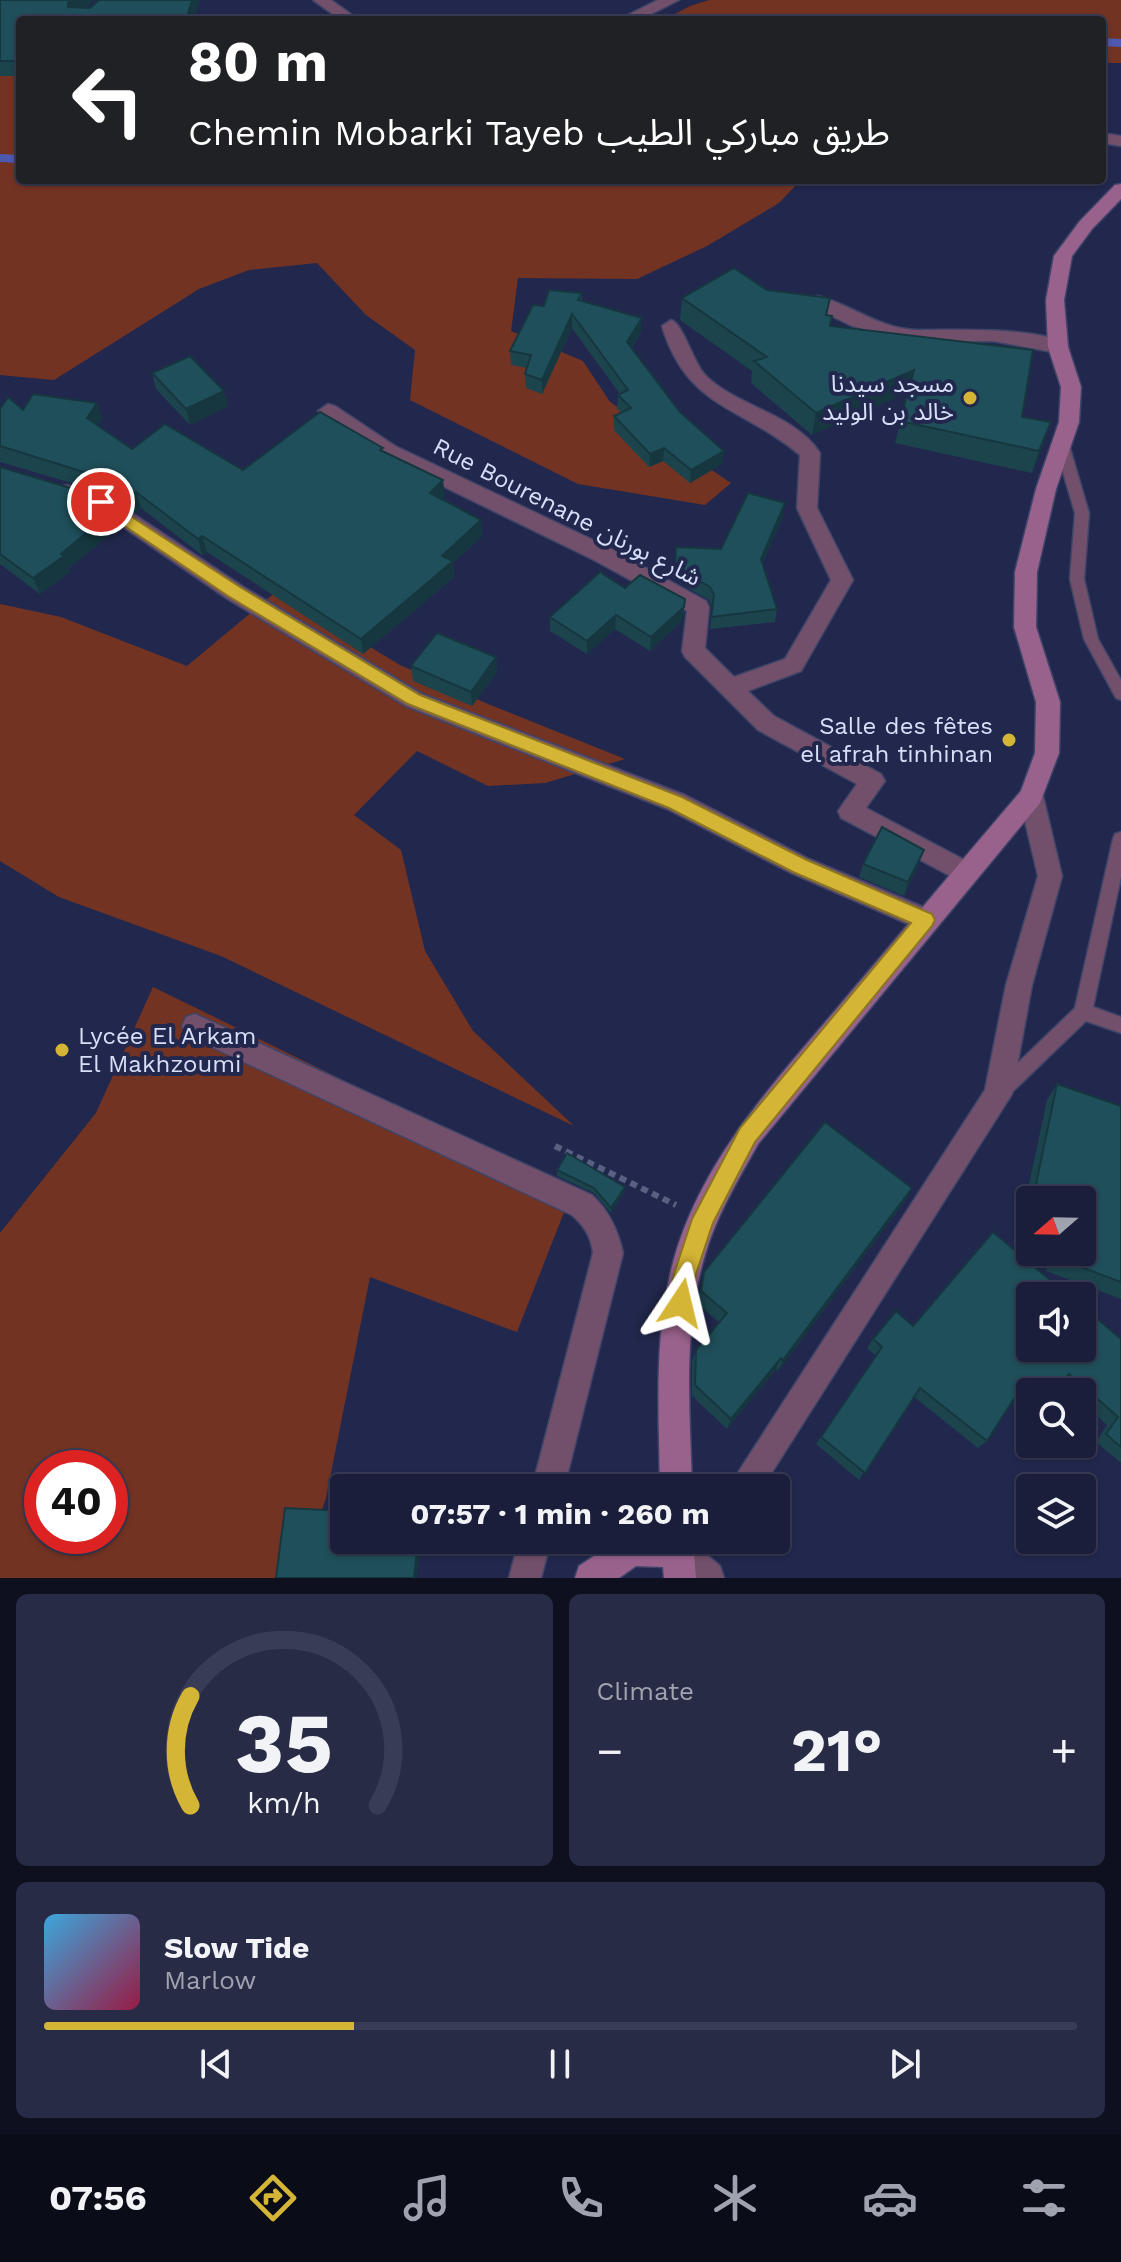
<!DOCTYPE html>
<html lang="en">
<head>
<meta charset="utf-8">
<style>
  body { margin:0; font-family:"Work Sans","Noto Sans Arabic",sans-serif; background:#272b45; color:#f1f3f6; height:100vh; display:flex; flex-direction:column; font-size:30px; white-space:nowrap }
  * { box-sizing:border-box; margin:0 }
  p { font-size:26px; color:#9fa2af }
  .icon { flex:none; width:44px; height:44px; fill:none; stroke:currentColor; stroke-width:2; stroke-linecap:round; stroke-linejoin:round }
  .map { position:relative; height:1578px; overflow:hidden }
  .sheet { display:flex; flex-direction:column; gap:16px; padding:16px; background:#0e1020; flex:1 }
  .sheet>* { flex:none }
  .banner { position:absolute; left:16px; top:16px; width:1090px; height:168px; border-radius:8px; box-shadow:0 2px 6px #0004,0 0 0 2px #383c54; background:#202124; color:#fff; overflow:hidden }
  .needle { width:52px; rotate:250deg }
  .tools { position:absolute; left:1016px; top:1186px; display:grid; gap:16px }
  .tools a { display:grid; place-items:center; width:80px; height:80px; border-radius:8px; background:#1a1e3a; box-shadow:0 2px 6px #0004,0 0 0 2px #383c54; font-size:40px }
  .speed { position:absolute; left:24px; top:1450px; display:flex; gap:16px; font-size:40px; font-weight:700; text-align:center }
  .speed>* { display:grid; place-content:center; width:104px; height:104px; border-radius:50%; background:#1a1e3a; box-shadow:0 2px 6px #0004,0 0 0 2px #383c54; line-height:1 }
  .speed .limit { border:12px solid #d22; background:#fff; color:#111 }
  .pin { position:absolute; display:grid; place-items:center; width:68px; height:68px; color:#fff; margin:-34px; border:4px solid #fff; border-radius:50%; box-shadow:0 2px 8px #0007 }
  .me { position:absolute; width:88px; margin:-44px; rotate:10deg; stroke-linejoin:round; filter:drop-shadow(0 0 6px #0008) }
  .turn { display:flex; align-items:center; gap:28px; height:168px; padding:0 40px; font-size:36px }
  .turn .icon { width:104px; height:104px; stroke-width:2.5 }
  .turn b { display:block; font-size:56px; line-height:68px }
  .big { font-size:60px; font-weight:700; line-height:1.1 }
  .sheet .card { flex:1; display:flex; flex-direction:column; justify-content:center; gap:12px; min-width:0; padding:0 28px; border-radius:12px; background:#272b45 }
  .sheet .dial { align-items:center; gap:0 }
  .dial svg { height:208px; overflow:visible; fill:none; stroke:#383c54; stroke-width:7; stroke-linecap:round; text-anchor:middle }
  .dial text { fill:#f1f3f6; stroke:none }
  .song { display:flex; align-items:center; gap:24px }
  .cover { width:96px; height:96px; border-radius:12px; background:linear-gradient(135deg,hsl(200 70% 55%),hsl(340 70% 35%)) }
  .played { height:8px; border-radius:4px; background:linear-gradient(90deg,#d4b535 30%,#383c54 30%) }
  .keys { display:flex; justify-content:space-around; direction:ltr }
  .heat { display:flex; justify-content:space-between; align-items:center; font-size:44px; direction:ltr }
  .sheet .tiles { flex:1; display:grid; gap:16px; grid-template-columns:1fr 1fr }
  .card:last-child { grid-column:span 2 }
  .trip { position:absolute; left:330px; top:1474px; width:460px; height:80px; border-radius:8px; background:#1a1e3a; box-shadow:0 2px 6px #0004,0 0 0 2px #383c54; font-weight:700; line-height:80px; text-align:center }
  .dock { display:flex; height:128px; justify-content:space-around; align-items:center; background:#0a0c17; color:#9fa2af }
  .dock .icon { width:56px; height:56px }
  .dock .current { color:#d4b535 }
  .dock b { font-size:36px; color:#f1f3f6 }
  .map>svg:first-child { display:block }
</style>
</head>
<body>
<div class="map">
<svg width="1121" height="1578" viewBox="0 0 1121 1578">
  <rect width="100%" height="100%" fill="#22284d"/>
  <g fill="#733323" fill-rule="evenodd">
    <polygon points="709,0 1121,0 1121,63 1102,63 1102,20 664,20 690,6"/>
    <polygon points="20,56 20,180 801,180 779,203 707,246 637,279 518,278 511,331 583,361 610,402 731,483 705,505 578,484 410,400 415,350 366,315 317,263 249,270 199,289 54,380 0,375 0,57"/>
    <polygon points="277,591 400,665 488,704 625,759 545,783 488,786 417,751 354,815 401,850 425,951 473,1031 574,1126 221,956 59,897 0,861 0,604 61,617 187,666"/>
    <path d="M153 987 572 1192 517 1332 370 1277 326 1498 298 1578H0V1233L96 1113ZM42 1468H110V1536H42Z"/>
  </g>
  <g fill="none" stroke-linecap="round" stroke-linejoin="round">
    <g stroke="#4d58ae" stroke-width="8">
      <polyline points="1102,42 1121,43"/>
      <polyline points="0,158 20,159"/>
    </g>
    <defs>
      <g id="lane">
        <polygon points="1062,440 1069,445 1089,513 1084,579 1098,639 1121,680 1121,700 1116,698 1084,639 1070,579 1075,513 1055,445"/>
        <polygon points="1121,832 1121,877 1093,1007 1121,1017 1121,1033 1086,1021 1007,1097 1001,1100 995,1097 992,1091 995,1085 1075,1008 1113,839 1115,834"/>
      </g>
      <g id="street">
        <polygon points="313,0 331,0 359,20 341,20"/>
        <polygon points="658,0 679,0 639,20 618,20"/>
        <polygon points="1102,133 1121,136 1121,146 1102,143"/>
        <path d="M818 296C852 305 880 329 917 330 945 330 1050 326 1068 347L1058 353 993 341 912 342 852 326 811 306 809 302 811 298Z"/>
        <path d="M671 320C683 323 693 363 706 376 738 407 795 414 820 453L817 508 853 580 801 671 748 691 774 716 881 774 885 781 866 808 974 865 977 872 974 879 965 883 956 879 841 818 838 811 857 784 758 730 685 657 682 651 687 611 594 560 381 456 318 411 328 404 335 406 395 446 610 548 706 601 709 607 705 648 734 677 785 659 831 580 797 508 800 455C742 406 687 409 662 326Z"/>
        <polygon points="67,485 108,497 242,586 422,694 685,795 809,859 935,912 939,920 935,928 926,931 917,928 791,873 667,809 406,706 226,598 94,507 60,497 57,492 60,487"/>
        <polygon points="1031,786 1040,789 1043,796 1062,876 1032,985 1012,1094 762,1488 728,1488 985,1090 1006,985 1038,876 1019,796 1022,789"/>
        <path d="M195 1014 592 1195C609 1211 618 1230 623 1253L564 1488H532L593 1253C591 1236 584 1226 572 1215L186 1035 182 1026 186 1017Z"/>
        <polygon points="519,1540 551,1540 541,1578 509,1578"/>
        <polygon points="665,1540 689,1540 720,1566 724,1578 683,1578 666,1562 661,1551"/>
      </g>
      <g id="secondary">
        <path d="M1121 184V199L1092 229 1072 256 1064 300 1068 347 1081 387 1079 422 1056 489 1037 572 1036 627 1060 702 1059 753 1040 803 758 1144C738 1180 716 1216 705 1255 682 1330 690 1411 692 1488H660C659 1412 653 1334 674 1259 703 1156 778 1079 845 999 904 930 962 860 1021 791L1035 753 1036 702 1014 627 1015 572 1036 489 1059 422 1061 387 1048 347 1046 300 1054 256 1080 221 1115 185Z"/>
        <polygon points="618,1540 693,1540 696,1578 664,1578 663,1567 636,1566 619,1578 575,1578 579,1566"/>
      </g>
    </defs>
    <use href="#lane" stroke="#3f4568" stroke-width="3"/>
    <use href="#street" stroke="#3f4568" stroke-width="3"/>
    <use href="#secondary" stroke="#3f4568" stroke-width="3"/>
    <polyline stroke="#5a6082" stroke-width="6" stroke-dasharray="7 5" stroke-linecap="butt" points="555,1146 676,1205"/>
    <use href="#lane" fill="#724f6a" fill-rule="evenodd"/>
    <use href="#street" fill="#724f6a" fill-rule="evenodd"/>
    <use href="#secondary" fill="#99628d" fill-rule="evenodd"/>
  </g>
  <g fill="#1b444d">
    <polygon points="0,0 94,0 85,8 90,8 99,0 200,0 194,20 20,20 20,76 0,76"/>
    <polygon points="767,290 827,315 830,326 1022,417 1051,422 1032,473 895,443 908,392 812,435 751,383 752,371 680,320 682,298"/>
    <polygon points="582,293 582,301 641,332 632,348 680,412 724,451 722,464 690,483 663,461 649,467 614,430 614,416 621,412 617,409 618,395 620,394 572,328 542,394 526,388 525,374 527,368 511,365 510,351 544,306"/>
    <polygon points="152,373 228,406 190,425 156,389"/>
    <polygon points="97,403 102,419 98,426 132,449 243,470 384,451 445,496 442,499 481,520 482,536 453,563 454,577 363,654 207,552 202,555 141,508 137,512 109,494 0,462 0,409 23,410"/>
    <polygon points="0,467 118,528 69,568 70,572 40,594 0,564"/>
    <polygon points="783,516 762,564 777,609 775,622 710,629 712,607 709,600 674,580 676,547 721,549"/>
    <polygon points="625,588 685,599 683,620 650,651 615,629 587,654 550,631 550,617"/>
    <polygon points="496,657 497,672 472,706 413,681 411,666"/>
    <polygon points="924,850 919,863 904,896 859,877 863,864"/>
    <polygon points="1057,1084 1121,1106 1121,1299 1046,1271 1050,1252 1082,1252 1082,1200 1032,1200 1026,1198 1047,1100"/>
    <polygon points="557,1170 625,1187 624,1192 611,1213 594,1193 557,1176"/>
    <polygon points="912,1188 904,1202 778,1371 776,1369 727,1429 692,1396 692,1361 696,1350 719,1322 697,1304 704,1272"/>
    <polygon points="913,1326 1121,1339 1121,1463 1096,1442 1107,1425 1082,1403 1082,1392 1070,1392 1061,1384 1055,1392 1030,1392 1030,1405 1017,1393 987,1441 978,1448 914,1397 859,1480 816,1444 876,1356 867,1348 873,1339"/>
  </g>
  <g fill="#16373f">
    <polygon points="72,0 94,0 72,18 68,7 68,3"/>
    <polygon points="192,0 200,0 194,20 186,20"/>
    <polygon points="572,314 572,328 542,394 542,380"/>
    <polygon points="642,318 641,332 627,355 627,342"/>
    <polygon points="914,370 909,392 812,435 816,413"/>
    <polygon points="224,391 228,406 190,425 186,409"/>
    <polygon points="97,403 102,419 93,435 87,418"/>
    <polygon points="1051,422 1044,444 1032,473 1039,451"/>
    <polygon points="664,448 663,461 649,467 650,454"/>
    <polygon points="724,451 722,464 690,483 691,470"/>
    <polygon points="443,480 445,496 432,509 430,493"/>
    <polygon points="136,492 141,508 137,512 131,496"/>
    <polygon points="785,503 783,516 759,572 761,559"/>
    <polygon points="113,511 118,528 69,568 70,572 40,594 33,578"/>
    <polygon points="481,520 482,536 453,563 454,577 363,654 361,639 442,556"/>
    <polygon points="202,536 207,552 202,555 198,539"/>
    <polygon points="684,607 683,620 650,651 651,637"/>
    <polygon points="616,615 615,629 587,654 587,641"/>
    <polygon points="496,657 497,672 472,706 471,692"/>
    <polygon points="924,850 919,863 904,896 908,882"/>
    <polygon points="625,1187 624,1192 611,1213 611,1208"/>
    <polygon points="912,1188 904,1202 778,1371 783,1360"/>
    <polygon points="781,1358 776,1369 727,1429 731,1419"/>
    <polygon points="418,1540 421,1540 417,1578 414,1578"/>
  </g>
  <g fill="#1f4f5a" stroke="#16373f" stroke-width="2">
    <polygon points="0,0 72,0 68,3 68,7 90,8 99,0 192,0 186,20 20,20 20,61 0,61"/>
    <polygon points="734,268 767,290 830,298 826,315 832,316 830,326 1033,350 1022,417 1051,422 1039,451 900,421 914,370 816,413 754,361 767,357 682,298"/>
    <polygon points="549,290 582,293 578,300 642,318 627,342 680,412 724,451 691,470 664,448 650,454 614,416 631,408 618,395 628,390 572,314 542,380 525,374 531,355 510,351 533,305 544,306"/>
    <polygon points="190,356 224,391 186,409 152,373"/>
    <polygon points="33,394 97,403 87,418 132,449 165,424 243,470 320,412 383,448 380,450 443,480 430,493 481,520 442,556 453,561 361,639 202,536 198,539 136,492 131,496 103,478 0,446 0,409 8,397 23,410"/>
    <polygon points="0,467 87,493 113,511 61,554 64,556 33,578 0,554"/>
    <polygon points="748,493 785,503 761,559 777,609 711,617 714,595 710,587 675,567 676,547 721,549"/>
    <polygon points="600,572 625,588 640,575 685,599 684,607 651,637 616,615 587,641 550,617"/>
    <polygon points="437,633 496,657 471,692 411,666"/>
    <polygon points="882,827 924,850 908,882 863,864"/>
    <polygon points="1057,1084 1121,1106 1121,1282 1057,1258 1058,1252 1082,1252 1082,1200 1067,1200 1068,1195 1036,1184"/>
    <polygon points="825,1122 912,1188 783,1360 781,1358 731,1419 695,1385 696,1350 727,1313 701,1291 704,1272"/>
    <polygon points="567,1153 625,1187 611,1208 594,1188 557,1170"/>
    <polygon points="993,1232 1069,1296 1030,1296 1030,1348 1082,1348 1082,1306 1121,1339 1121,1447 1106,1434 1118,1417 1069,1374 1055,1392 1034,1392 1024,1383 987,1441 920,1388 865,1473 821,1437 882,1347 873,1339 896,1311 913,1326"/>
    <polygon points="285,1508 344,1511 344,1540 418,1540 414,1578 276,1578"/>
  </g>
  <polygon fill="#d4b535" stroke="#8a7622" stroke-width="2" points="101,497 240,587 420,695 682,797 807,860 932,914 935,920 932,926 755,1142 713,1223 696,1274 689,1311 681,1314 673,1311 670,1303 674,1274 692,1219 740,1128 911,923 793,872 669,808 408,704 228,596 95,506 95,498"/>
  <g fill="#d4b535" stroke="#22284d" stroke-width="3">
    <circle cx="970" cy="398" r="8"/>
    <circle cx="1009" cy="740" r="8"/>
    <circle cx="62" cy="1050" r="8"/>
  </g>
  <g text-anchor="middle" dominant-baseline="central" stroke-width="8" stroke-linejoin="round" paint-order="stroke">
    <g font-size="24" fill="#d8def7" stroke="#22284d" text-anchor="end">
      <text x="954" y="384">مسجد سيدنا<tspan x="954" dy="28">خالد بن الوليد</tspan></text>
      <text x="993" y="726">Salle des fêtes<tspan x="993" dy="28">el afrah tinhinan</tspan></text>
      <text x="78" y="1036" text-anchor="start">Lycée El Arkam<tspan x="78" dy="28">El Makhzoumi</tspan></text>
    </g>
    <g font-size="24" fill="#d8def7" stroke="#22284d">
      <text transform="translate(567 512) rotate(27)">Rue Bourenane شارع بورنان</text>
    </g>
  </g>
</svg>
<div class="tools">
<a><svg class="needle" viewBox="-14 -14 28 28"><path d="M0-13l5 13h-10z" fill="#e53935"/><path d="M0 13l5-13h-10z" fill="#9fa2af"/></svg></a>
<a><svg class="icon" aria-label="sound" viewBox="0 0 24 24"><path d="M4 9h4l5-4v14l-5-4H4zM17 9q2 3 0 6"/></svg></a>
<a><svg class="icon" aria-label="search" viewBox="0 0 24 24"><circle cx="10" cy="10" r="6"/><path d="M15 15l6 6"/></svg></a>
<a><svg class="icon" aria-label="layers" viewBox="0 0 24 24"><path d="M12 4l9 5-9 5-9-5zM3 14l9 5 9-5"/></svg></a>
</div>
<div class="speed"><div class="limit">40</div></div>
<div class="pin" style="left:101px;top:502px;background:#d93025"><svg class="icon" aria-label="arrive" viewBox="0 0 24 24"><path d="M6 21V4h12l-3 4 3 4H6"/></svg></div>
<svg class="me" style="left:681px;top:1303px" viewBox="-20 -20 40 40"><path d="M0-17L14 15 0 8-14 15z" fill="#d4b535" stroke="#fff" stroke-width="4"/></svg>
<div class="trip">07:57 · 1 min · 260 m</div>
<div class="banner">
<div class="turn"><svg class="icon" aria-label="left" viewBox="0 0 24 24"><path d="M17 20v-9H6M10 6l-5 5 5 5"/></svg><div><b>80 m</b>Chemin Mobarki Tayeb طريق مباركي الطيب</div></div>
</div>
</div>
<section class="sheet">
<div class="tiles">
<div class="card dial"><svg viewBox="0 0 100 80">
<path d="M14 69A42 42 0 1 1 86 69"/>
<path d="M14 69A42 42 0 0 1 14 27" stroke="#d4b535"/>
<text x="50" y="56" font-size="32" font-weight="700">35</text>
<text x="50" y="72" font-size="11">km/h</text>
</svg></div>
<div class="card"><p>Climate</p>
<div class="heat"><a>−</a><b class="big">21°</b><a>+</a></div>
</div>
<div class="card">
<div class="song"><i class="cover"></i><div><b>Slow Tide</b><p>Marlow</p></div></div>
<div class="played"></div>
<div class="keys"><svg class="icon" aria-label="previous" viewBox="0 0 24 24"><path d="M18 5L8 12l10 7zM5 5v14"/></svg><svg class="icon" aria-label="pause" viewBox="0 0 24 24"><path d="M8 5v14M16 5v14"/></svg><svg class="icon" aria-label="next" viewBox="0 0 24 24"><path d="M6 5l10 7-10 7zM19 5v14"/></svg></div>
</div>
</div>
</section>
<nav class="dock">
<b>07:56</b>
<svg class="icon current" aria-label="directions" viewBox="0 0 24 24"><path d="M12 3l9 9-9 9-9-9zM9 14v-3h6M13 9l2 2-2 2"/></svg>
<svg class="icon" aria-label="music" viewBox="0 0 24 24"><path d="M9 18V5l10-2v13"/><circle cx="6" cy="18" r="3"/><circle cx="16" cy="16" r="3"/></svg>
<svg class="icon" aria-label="phone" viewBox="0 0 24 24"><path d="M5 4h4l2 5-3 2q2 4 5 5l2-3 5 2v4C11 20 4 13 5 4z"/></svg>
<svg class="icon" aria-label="climate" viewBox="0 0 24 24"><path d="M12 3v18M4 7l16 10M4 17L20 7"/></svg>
<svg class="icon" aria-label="car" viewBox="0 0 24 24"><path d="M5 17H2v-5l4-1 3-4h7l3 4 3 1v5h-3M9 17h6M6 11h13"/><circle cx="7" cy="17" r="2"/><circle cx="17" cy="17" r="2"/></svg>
<svg class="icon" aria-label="filters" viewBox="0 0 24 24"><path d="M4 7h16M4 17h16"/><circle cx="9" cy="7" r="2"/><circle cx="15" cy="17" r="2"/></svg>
</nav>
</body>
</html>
